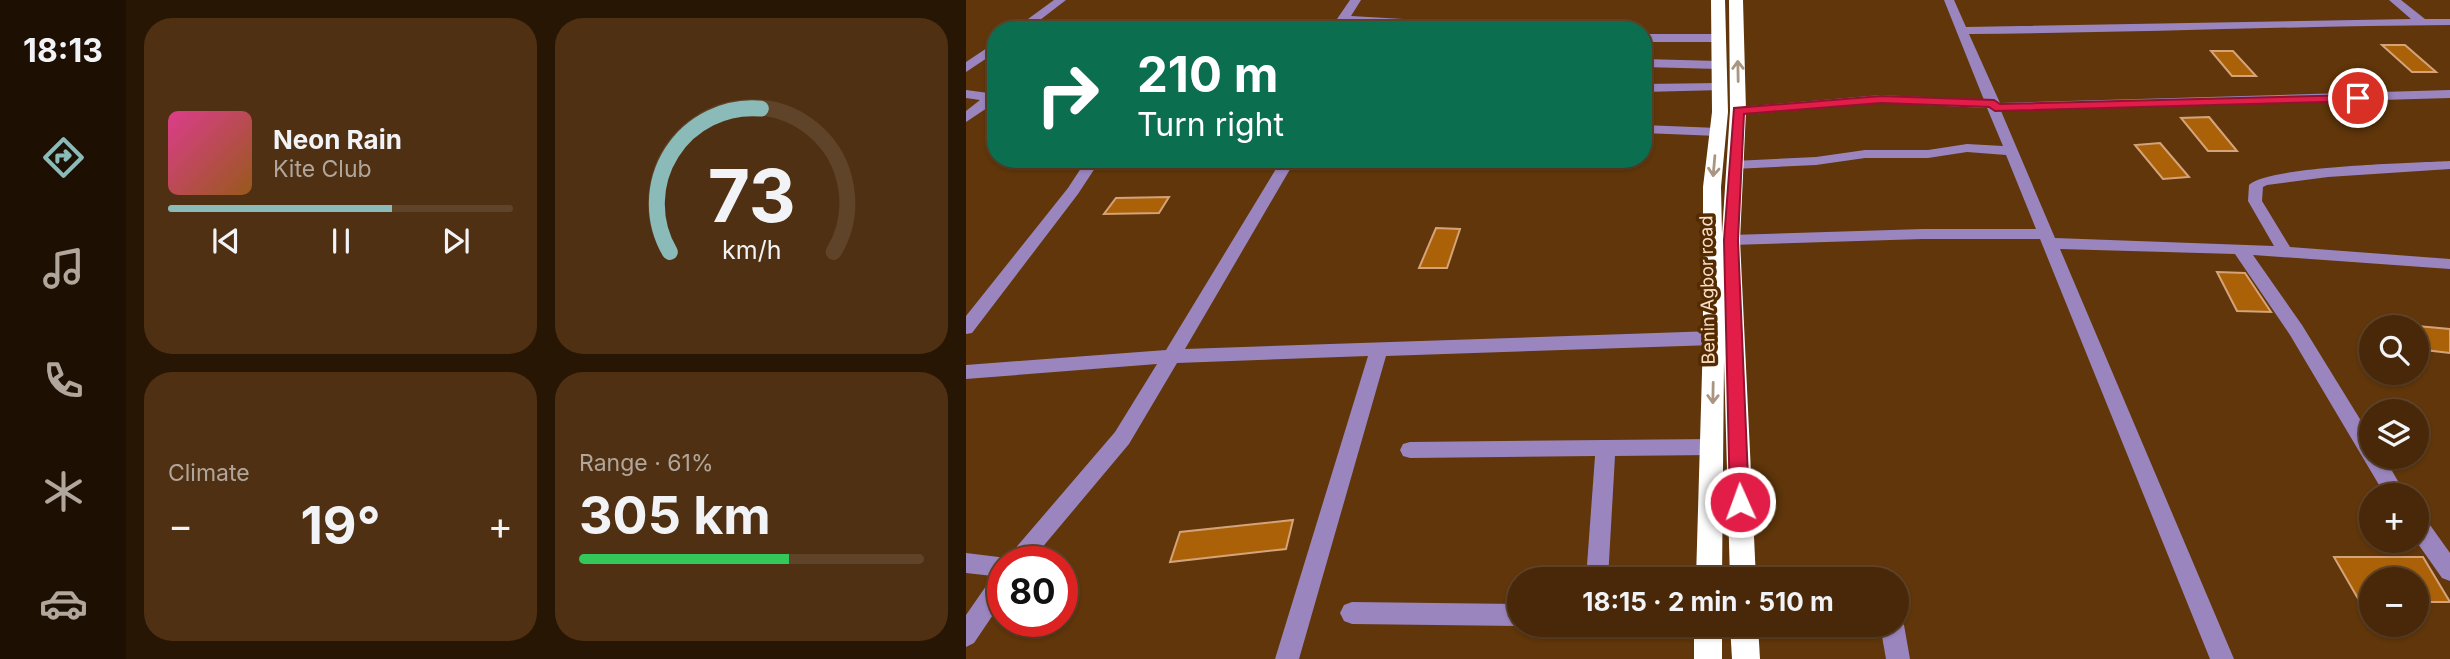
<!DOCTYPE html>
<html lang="en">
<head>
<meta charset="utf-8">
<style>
  body { margin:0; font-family:Inter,sans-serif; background:#4f3012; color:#f1f3f6; height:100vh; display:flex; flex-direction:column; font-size:26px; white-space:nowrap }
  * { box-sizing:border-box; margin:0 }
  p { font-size:23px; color:#b1a69c }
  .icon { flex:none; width:38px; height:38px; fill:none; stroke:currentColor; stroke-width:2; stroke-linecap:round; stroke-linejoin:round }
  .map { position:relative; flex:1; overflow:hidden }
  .details { display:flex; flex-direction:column; gap:18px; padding:18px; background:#281604; width:840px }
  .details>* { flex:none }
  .top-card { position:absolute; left:21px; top:21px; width:665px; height:147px; border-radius:28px; box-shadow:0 2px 5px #0004,0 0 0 2px #604429; background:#0b6e4f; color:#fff; overflow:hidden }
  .fabs { position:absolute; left:1393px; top:315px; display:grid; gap:14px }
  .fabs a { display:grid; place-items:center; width:70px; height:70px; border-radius:50%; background:#482808; box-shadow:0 2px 5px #0004,0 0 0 2px #604429; font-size:35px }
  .speed { position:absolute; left:21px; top:546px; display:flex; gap:14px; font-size:35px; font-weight:700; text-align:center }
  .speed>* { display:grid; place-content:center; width:91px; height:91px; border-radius:50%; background:#482808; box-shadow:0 2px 5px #0004,0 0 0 2px #604429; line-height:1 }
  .speed .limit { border:10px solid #d22; background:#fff; color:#111 }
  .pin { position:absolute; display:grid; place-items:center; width:60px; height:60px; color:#fff; margin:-30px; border:4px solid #fff; border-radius:50%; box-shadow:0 2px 7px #0007 }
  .me { position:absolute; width:77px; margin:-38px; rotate:358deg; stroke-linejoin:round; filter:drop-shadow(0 0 5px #0008) }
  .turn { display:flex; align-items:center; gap:24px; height:147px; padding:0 35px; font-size:32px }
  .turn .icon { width:91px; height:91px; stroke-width:2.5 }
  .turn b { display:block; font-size:49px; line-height:60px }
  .big { font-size:52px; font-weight:700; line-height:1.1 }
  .details .tile { flex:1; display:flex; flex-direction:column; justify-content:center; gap:10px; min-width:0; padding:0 24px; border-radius:28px; background:#4f3012 }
  .details .dial { align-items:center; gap:0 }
  .dial svg { height:182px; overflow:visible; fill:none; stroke:#604429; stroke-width:7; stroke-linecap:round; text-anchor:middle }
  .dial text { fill:#f1f3f6; stroke:none }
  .song { display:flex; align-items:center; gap:21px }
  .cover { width:84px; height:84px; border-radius:10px; background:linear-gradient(135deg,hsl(330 70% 55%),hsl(30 70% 35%)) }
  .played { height:7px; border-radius:4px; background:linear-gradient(90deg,#8bbbb9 65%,#604429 65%) }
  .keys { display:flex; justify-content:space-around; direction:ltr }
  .heat { display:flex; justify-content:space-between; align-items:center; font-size:38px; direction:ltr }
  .charge { height:10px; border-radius:5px; background:linear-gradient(90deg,#34c759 61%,#604429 0) }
  .details .tiles { flex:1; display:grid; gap:18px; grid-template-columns:repeat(2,1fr) }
  .trip { position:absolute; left:541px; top:567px; width:402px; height:70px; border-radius:35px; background:#482808; box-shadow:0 2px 5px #0004,0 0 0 2px #604429; font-weight:700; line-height:70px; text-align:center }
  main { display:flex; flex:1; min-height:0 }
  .menu { display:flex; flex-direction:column; width:126px; justify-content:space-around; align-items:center; background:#1d1003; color:#b1a69c }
  .menu .icon { width:49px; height:49px }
  .menu .current { color:#8bbbb9 }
  .menu b { font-size:32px; color:#f1f3f6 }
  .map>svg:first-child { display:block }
</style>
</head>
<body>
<main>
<nav class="menu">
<b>18:13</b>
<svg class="icon current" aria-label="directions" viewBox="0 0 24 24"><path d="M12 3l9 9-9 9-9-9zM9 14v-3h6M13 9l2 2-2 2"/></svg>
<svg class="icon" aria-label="music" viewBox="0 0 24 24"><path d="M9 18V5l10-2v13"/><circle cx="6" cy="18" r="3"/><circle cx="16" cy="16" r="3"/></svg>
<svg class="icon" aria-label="phone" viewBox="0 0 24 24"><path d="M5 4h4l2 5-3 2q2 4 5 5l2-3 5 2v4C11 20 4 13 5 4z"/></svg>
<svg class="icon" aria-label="climate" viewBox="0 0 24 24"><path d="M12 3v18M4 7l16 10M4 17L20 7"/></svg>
<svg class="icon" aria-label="car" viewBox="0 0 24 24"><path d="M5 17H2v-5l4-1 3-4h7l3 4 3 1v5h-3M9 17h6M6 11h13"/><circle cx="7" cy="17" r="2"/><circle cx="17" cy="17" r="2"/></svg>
</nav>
<section class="details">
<div class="tiles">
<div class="tile">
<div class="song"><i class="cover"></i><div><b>Neon Rain</b><p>Kite Club</p></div></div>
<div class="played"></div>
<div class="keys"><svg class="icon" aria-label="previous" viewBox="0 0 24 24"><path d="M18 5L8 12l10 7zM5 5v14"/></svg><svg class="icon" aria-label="pause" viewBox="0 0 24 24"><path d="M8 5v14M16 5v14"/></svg><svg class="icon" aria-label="next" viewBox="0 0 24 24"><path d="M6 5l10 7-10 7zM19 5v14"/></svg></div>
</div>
<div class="tile dial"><svg viewBox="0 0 100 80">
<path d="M14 69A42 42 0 1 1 86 69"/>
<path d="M14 69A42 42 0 0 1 54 6" stroke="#8bbbb9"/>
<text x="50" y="56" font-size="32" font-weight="700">73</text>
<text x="50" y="72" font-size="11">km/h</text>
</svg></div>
<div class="tile"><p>Climate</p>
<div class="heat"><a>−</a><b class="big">19°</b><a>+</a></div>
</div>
<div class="tile"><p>Range · 61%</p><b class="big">305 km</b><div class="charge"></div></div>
</div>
</section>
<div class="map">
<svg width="1484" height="659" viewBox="0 0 1484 659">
  <rect width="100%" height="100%" fill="#60360a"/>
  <g fill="#ab6108" stroke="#d5a37a" stroke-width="2">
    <polygon points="1416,45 1439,45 1470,72 1446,72"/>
    <polygon points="1245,51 1267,51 1290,76 1266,76"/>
    <polygon points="1243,117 1271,151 1242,151 1215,118"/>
    <polygon points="1194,143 1223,177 1197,179 1169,145"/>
    <polygon points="203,197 193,213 138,214 150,198"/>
    <polygon points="470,228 494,229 481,268 453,268"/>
    <polygon points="1251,272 1279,273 1305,312 1271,311"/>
    <polygon points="1451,326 1484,329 1484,353 1459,350 1451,338"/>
    <polygon points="327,520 320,549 204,562 214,532"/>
    <polygon points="1368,557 1457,557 1484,602 1451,602 1451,579 1405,579 1405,602 1394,602"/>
  </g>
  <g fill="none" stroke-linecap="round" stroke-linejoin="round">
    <g fill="#9a85be" fill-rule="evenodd">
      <polygon points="88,0 100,0 61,30 47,30"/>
      <polygon points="384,0 395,0 385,16 525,24 531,27 528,30 373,21 371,19"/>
      <path d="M978 0H988L1000 27 1445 19 1423 0H1435L1459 19H1484V25C1324 26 1164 33 1003 34L1034 103 1484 90V98L1035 111 1089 238 1308 246 1282 201 1283 185C1300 166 1451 163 1484 161V169L1362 177 1301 185 1297 187 1296 201 1324 247 1484 259V269L1287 255 1336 325 1405 437V457H1418L1440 495H1419L1324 335 1269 254 1094 249 1268 659H1244L1074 239H957L765 245 757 240 765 235 957 229H1070L1040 155 1001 152 962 158H899L850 165 768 169 761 165 768 161 850 157 899 150H962L1001 144 1037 146 1021 108 915 103 772 115 765 111 772 107 915 95 1018 100Z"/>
      <polygon points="641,22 655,30 641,30 635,25"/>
      <polygon points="677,34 752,34 758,38 752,42 677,42"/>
      <polygon points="30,42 30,52 0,72 0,62"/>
      <polygon points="677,59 753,61 759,65 753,69 677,67"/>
      <polygon points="753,83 757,84 757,90 677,92 677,84"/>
      <polygon points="0,90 30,94 30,102 0,122 0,111 14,100 0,98"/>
      <polygon points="677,125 752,128 759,132 752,136 677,133"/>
      <polygon points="121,159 135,159 112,194 6,333 0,334 0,316 102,188"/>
      <polygon points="316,159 330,159 219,349 748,331 757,338 748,345 420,356 333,659 309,659 402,356 211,363 163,444 64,562 37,562 37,600 8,643 0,647 0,615 27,576 0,573 0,553 41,558 149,432 191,364 0,379 0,365 200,350"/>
      <polygon points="746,439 753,441 756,447 753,453 746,455 649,456 642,579 620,579 629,456 444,458 437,456 434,450 437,444 444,442"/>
      <polygon points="1451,516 1459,518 1484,553 1484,581 1476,578 1450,541"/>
      <polygon points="386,602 553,604 553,625 557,625 553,626 386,624 378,621 374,613 378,605"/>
      <polygon points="931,616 938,625 944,659 920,659 914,625 931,625"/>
    </g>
    <g fill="#fff" fill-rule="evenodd">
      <polygon points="745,0 759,0 762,112 755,187 756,234 764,111 763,0 777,0 780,111 774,240 790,579 764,579 758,361 756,579 730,579 737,338 737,187 746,112"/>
      <rect x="728" y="625" width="28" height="34"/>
      <polygon points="764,625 792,625 794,659 766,659"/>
    </g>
  </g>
  <defs><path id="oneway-shaft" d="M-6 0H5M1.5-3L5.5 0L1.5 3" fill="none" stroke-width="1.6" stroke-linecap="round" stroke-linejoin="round" transform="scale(1.75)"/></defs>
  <g stroke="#aa9580">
    <use href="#oneway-shaft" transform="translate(772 71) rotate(-91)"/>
    <use href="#oneway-shaft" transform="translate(748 166) rotate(95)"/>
    <use href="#oneway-shaft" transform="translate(747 393) rotate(91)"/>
  </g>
  <polygon fill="#e11d48" stroke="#92132f" stroke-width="2" points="1392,95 1398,98 1396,101 1029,111 1023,107 915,103 778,114 772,240 783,502 781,508 767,508 764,502 758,240 768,108 915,96 1028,100 1034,104"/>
  <g text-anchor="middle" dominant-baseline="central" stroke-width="7" stroke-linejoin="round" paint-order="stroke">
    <g font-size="18" fill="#f9dfca" stroke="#542b00">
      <text transform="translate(741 290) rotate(-91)">Benin Agbor road</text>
    </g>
  </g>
</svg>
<div class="fabs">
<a><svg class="icon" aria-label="search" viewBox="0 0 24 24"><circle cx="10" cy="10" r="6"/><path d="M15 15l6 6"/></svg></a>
<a><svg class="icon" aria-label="layers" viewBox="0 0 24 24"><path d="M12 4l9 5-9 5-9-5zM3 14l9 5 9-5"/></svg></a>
<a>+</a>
<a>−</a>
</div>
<div class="speed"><div class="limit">80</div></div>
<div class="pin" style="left:1392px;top:98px;background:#d93025"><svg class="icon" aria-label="arrive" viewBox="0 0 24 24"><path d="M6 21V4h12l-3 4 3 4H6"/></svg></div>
<svg class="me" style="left:774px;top:502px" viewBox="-20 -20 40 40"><circle r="17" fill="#e11d48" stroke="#fff" stroke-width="3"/><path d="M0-11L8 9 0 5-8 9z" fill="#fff"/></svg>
<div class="trip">18:15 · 2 min · 510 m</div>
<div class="top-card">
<div class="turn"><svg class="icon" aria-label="right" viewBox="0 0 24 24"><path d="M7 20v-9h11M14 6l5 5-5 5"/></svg><div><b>210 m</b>Turn right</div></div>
</div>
</div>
</main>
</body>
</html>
